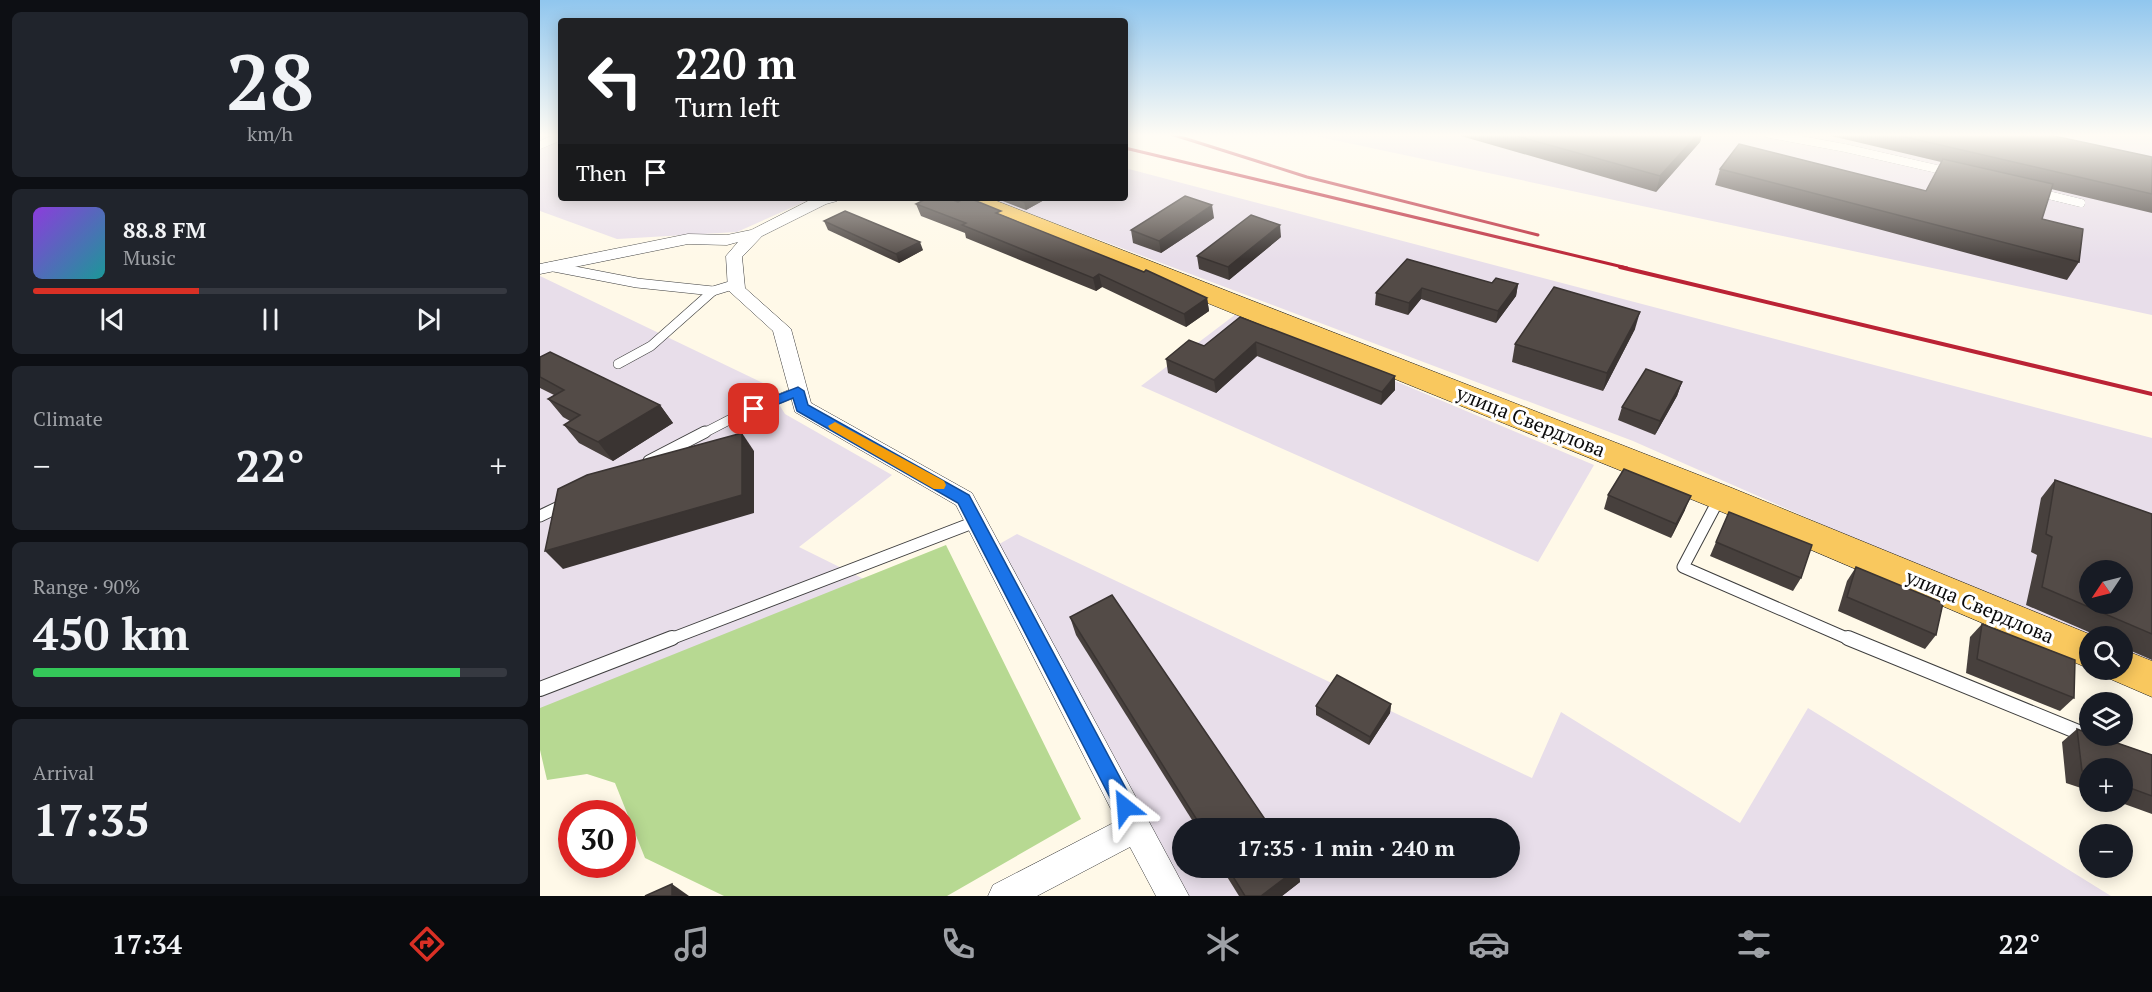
<!DOCTYPE html>
<html lang="en">
<head>
<meta charset="utf-8">
<style>
  body { margin:0; font-family:"PT Serif",serif; background:#20242c; color:#f1f3f6; height:100vh; display:flex; flex-direction:column; font-size:22px; white-space:nowrap }
  * { box-sizing:border-box; margin:0 }
  p { font-size:20px; color:#9ea1a6 }
  .icon { flex:none; width:33px; height:33px; fill:none; stroke:currentColor; stroke-width:2; stroke-linecap:round; stroke-linejoin:round }
  .map { position:relative; flex:1; overflow:hidden }
  .details { display:flex; flex-direction:column; gap:12px; padding:12px; background:#0d0f14; width:540px }
  .details>* { flex:none }
  .top-card { position:absolute; left:18px; top:18px; width:570px; height:183px; border-radius:6px; box-shadow:0 3px 15px #0003; background:#202124; color:#fff; overflow:hidden }
  .needle { width:39px; rotate:235deg }
  .buttons { position:absolute; left:1539px; top:560px; display:grid; gap:12px }
  .buttons a { display:grid; place-items:center; width:54px; height:54px; border-radius:50%; background:#171b24; box-shadow:0 3px 15px #0003; font-size:30px }
  .speed { position:absolute; left:18px; top:800px; display:flex; gap:12px; font-size:30px; font-weight:700; text-align:center }
  .speed>* { display:grid; place-content:center; width:78px; height:78px; border-radius:50%; background:#171b24; box-shadow:0 3px 15px #0003; line-height:1 }
  .speed .limit { border:9px solid #d22; background:#fff; color:#111 }
  .pin { position:absolute; display:grid; place-items:center; width:51px; height:51px; color:#fff; margin:-26px; border-radius:12px; box-shadow:0 3px 9px #0006 }
  .me { position:absolute; width:66px; margin:-33px; rotate:332deg; stroke-linejoin:round; filter:drop-shadow(0 0 4px #0008) }
  .turn { display:flex; align-items:center; gap:21px; height:126px; padding:0 18px; font-size:27px }
  .turn .icon { width:78px; height:78px; stroke-width:2.5 }
  .turn b { display:block; font-size:42px; line-height:51px }
  .then { display:flex; align-items:center; height:57px; padding:0 18px; background:#0003; gap:12px; font-size:22px }
  .big { font-size:45px; font-weight:800; line-height:1.1 }
  .details .card { flex:1; display:flex; flex-direction:column; justify-content:center; gap:9px; min-width:0; padding:0 21px; border-radius:9px; background:#20242c }
  .details .dial { align-items:center; gap:0 }
  .dial b { font-size:78px; line-height:1 }
  .song { display:flex; align-items:center; gap:18px }
  .cover { width:72px; height:72px; border-radius:9px; background:linear-gradient(135deg,hsl(270 70% 55%),hsl(180 70% 35%)) }
  .played { height:6px; border-radius:3px; background:linear-gradient(90deg,#d93025 35%,#363941 35%) }
  .keys { display:flex; justify-content:space-around; direction:ltr }
  .heat { display:flex; justify-content:space-between; align-items:center; font-size:33px; direction:ltr }
  .charge { height:9px; border-radius:4px; background:linear-gradient(90deg,#34c759 90%,#363941 0) }
  .trip { position:absolute; left:632px; top:818px; width:348px; height:60px; border-radius:30px; background:#171b24; box-shadow:0 3px 15px #0003; font-weight:800; line-height:60px; text-align:center }
  .dock { display:flex; height:96px; justify-content:space-around; align-items:center; background:#090b0e; color:#9ea1a6 }
  .dock .icon { width:42px; height:42px }
  .dock .on { color:#d93025 }
  .dock b { font-size:27px; color:#f1f3f6 }
  main { display:flex; flex:1; min-height:0 }
  .map>svg:first-child { display:block }
</style>
</head>
<body>
<main>
<section class="details">
<div class="card dial"><b>28</b><p>km/h</p></div>
<div class="card">
<div class="song"><i class="cover"></i><div><b>88.8 FM</b><p>Music</p></div></div>
<div class="played"></div>
<div class="keys"><svg class="icon" aria-label="previous" viewBox="0 0 24 24"><path d="M18 5L8 12l10 7zM5 5v14"/></svg><svg class="icon" aria-label="pause" viewBox="0 0 24 24"><path d="M8 5v14M16 5v14"/></svg><svg class="icon" aria-label="next" viewBox="0 0 24 24"><path d="M6 5l10 7-10 7zM19 5v14"/></svg></div>
</div>
<div class="card"><p>Climate</p>
<div class="heat"><a>−</a><b class="big">22°</b><a>+</a></div>
</div>
<div class="card"><p>Range · 90%</p><b class="big">450 km</b><div class="charge"></div></div>
<div class="card"><p>Arrival</p><b class="big">17:35</b></div>
</section>
<div class="map">
<svg width="1612" height="896" viewBox="0 0 1612 896">
  <rect width="100%" height="100%" fill="#fff9e8"/>
  <g fill="#e8deea" fill-rule="evenodd">
    <polygon points="0,134 21,134 21,198 273,198 197,232 77,239 0,211"/>
    <polygon points="766,134 1612,134 1612,315"/>
    <path d="M585 168 1612 438V669L1583 656 1582 636H1550L1549 642 1093 441 449 198H585ZM1550 570H1582V603H1550Z"/>
    <polygon points="0,276 227,385 245,414 352,475 259,547 340,587 0,720"/>
    <polygon points="696,314 1054,465 998,562 601,386"/>
    <path d="M477 534 992 778 1021 712 1200 823 1268 708 1571 896H637L454 547ZM642 828H969V867H642Z"/>
  </g>
  <polygon fill="#b7d992" points="406,545 541,819 407,896 184,896 105,858 75,783 47,774 7,780 0,750 0,708"/>
  <g fill="none" stroke-linecap="round" stroke-linejoin="round">
    <defs>
      <g id="lane-far3">
        <polyline points="1229,134 1305,148 1410,172"/>
        <polyline points="0,145 21,136"/>
        <polyline points="1496,192 1541,203"/>
        <polyline points="11,266 22,268"/>
      </g>
      <g id="lane-far2">
        <polyline points="14,267 97,283 173,291"/>
        <polyline points="78,364 111,346 173,291 196,284"/>
        <polyline points="162,434 193,418 258,391"/>
      </g>
      <g id="lane-far1">
        <polyline points="109,461 165,432"/>
        <polyline points="1180,497 1143,567 1311,640"/>
        <polyline points="0,516 25,504"/>
        <polyline points="128,640 435,522"/>
      </g>
      <g id="lane">
        <polyline points="1308,638 1548,736"/>
        <polyline points="0,689 132,638"/>
      </g>
      <polygon id="street" points="274,198 299,198 297,201 286,204 222,236 202,257 205,288 251,329 271,403 432,493 649,896 616,896 590,847 497,896 448,896 453,885 577,821 416,505 255,412 233,331 188,290 186,256 198,242 187,245 148,244 0,274 0,264 148,234 187,235 211,230"/>
      <g id="primary">
        <polygon points="418,198 449,198 1192,488 1554,636 1550,636 1550,669 1168,506 421,203"/>
        <polygon points="1582,649 1612,661 1612,697 1568,678 1564,669 1582,669"/>
      </g>
    </defs>
    <use href="#lane-far3" stroke="#3e3e3e" stroke-width="8"/>
    <use href="#lane-far2" stroke="#3e3e3e" stroke-width="10"/>
    <use href="#lane-far1" stroke="#3e3e3e" stroke-width="13"/>
    <use href="#lane" stroke="#3e3e3e" stroke-width="16"/>
    <use href="#street" stroke="#3e3e3e" stroke-width="1"/>
    <use href="#primary" stroke="#1c1c1c" stroke-width="1"/>
    <use href="#lane-far3" stroke="#fff" stroke-width="8"/>
    <use href="#lane-far2" stroke="#fff" stroke-width="9"/>
    <use href="#lane-far1" stroke="#fff" stroke-width="11"/>
    <use href="#lane" stroke="#fff" stroke-width="14"/>
    <use href="#street" fill="#fff" fill-rule="evenodd"/>
    <use href="#primary" fill="#f9c85e" fill-rule="evenodd"/>
    <g stroke="#ba2335" stroke-width="3">
      <polyline points="631,134 767,177 998,235"/>
      <polyline points="585,148 1087,268"/>
    </g>
    <polyline stroke="#ba2335" stroke-width="4" points="1080,267 1612,394"/>
  </g>
  <g fill="#47403d">
    <polygon points="914,134 1162,134 1160,142 1116,192"/>
    <polygon points="1283,134 1505,134 1612,157 1612,213 1511,189 1502,219 1539,262 1527,280 1175,185 1180,169 1386,191 1401,162"/>
    <polygon points="455,198 506,198 506,199 486,210"/>
    <polygon points="418,202 462,215 667,298 669,311 646,327 562,287 556,291 426,238 425,233 381,216 376,204"/>
    <polygon points="674,218 621,253 593,243 591,230"/>
    <polygon points="284,221 383,250 359,263 288,230"/>
    <polygon points="741,237 689,280 659,269 657,256"/>
    <polygon points="867,259 952,283 978,284 976,296 956,323 881,299 868,315 835,305 836,293"/>
    <polygon points="700,317 855,390 841,405 717,356 676,393 628,373 626,359 664,346"/>
    <polygon points="1095,329 1063,391 972,362 975,344"/>
    <polygon points="0,357 120,405 133,423 73,461 39,443 24,425 30,421 23,417 8,399 14,395 0,388"/>
    <polygon points="1142,382 1137,396 1115,435 1078,420 1082,407"/>
    <polygon points="1515,480 1612,514 1612,660 1582,647 1582,636 1558,636 1486,605 1497,555 1491,552 1501,498"/>
    <polygon points="1068,495 1145,510 1131,538 1064,509"/>
    <polygon points="1189,512 1261,578 1253,591 1170,556"/>
    <polygon points="1316,567 1396,635 1385,649 1298,611 1307,581"/>
    <polygon points="530,617 731,828 657,828 536,635"/>
    <polygon points="1442,624 1534,698 1520,711 1426,673 1430,637"/>
    <polygon points="851,704 850,713 829,745 776,715 776,706"/>
    <polygon points="1537,729 1612,755 1612,814 1576,801 1582,801 1582,768 1550,768 1550,791 1526,783 1522,742"/>
    <polygon points="681,867 758,867 760,882 742,896 699,896"/>
  </g>
  <g fill="#3a3432">
    <polygon points="1158,134 1162,134 1160,142 1116,192 1120,176"/>
    <polygon points="490,198 506,198 506,199 486,210 484,202"/>
    <polygon points="672,205 674,218 621,253 619,241"/>
    <polygon points="740,225 741,237 689,280 688,267"/>
    <polygon points="380,242 383,250 359,263 356,254"/>
    <polygon points="559,274 562,287 556,291 553,278"/>
    <polygon points="978,284 976,296 956,323 958,311"/>
    <polygon points="882,288 881,299 868,315 869,303"/>
    <polygon points="667,298 669,311 646,327 644,314"/>
    <polygon points="1100,312 1095,329 1063,391 1067,373"/>
    <polygon points="716,342 717,356 676,393 674,380"/>
    <polygon points="855,376 855,390 841,405 842,392"/>
    <polygon points="1142,382 1137,396 1115,435 1120,421"/>
    <polygon points="120,405 133,423 73,461 58,442"/>
    <polygon points="202,433 214,451 214,513 23,569 5,551"/>
    <polygon points="1151,496 1145,510 1131,538 1136,524"/>
    <polygon points="851,704 850,713 829,745 830,737"/>
    <polygon points="758,868 760,882 742,896 721,896"/>
    <polygon points="132,884 149,896 132,896"/>
  </g>
  <g fill="#534b47" stroke="#3a3432" stroke-width="1.5" fill-rule="evenodd">
    <polygon points="970,134 1158,134 1120,176"/>
    <polygon points="1353,134 1505,134 1612,157 1612,194"/>
    <polygon points="1199,144 1386,191 1403,159 1513,184 1502,219 1543,229 1539,262 1180,169"/>
    <polygon points="645,196 672,205 619,241 591,230"/>
    <polygon points="388,198 408,198 418,202 425,198 429,198 461,211 456,213 604,272 606,270 667,298 644,314 559,274 553,278 422,225 426,223 376,204"/>
    <polygon points="474,198 490,198 484,202"/>
    <polygon points="305,211 380,242 356,254 284,221"/>
    <polygon points="711,215 740,225 688,267 657,256"/>
    <polygon points="867,259 952,283 956,278 978,284 958,311 882,288 869,303 836,293"/>
    <polygon points="1014,287 1100,312 1067,373 975,344"/>
    <polygon points="700,317 855,376 842,392 716,342 674,380 626,359 649,340 664,346"/>
    <polygon points="10,352 120,405 58,442 24,425 40,415 8,399 24,390 0,377 0,357"/>
    <polygon points="1106,369 1142,382 1120,421 1082,407"/>
    <polygon points="202,433 202,495 5,551 18,489 47,475"/>
    <polygon points="1084,469 1151,496 1136,524 1068,495"/>
    <path d="M1515 480 1612 514V634L1502 587 1512 537 1506 534ZM1550 570H1582V603H1550Z"/>
    <polygon points="1189,512 1272,545 1261,578 1176,542"/>
    <polygon points="1316,567 1403,603 1396,635 1307,597"/>
    <polygon points="572,595 731,828 662,828 530,617"/>
    <polygon points="1442,624 1535,660 1534,698 1437,659"/>
    <polygon points="797,675 851,704 830,737 776,706"/>
    <polygon points="1537,729 1550,734 1550,735 1554,735 1612,755 1612,796 1582,785 1582,768 1550,768 1550,773 1542,771"/>
    <polygon points="687,867 758,867 758,868 721,896 705,896"/>
    <polygon points="132,884 132,896 105,896"/>
  </g>
  <linearGradient id="sky" x2="0" y2="1"><stop stop-color="#90c6ee"/><stop offset="0.52" stop-color="#fffcf5"/><stop offset="1" stop-color="#fffcf5" stop-opacity="0"/></linearGradient>
  <rect width="1612" height="260" fill="url(#sky)"/>
  <polygon fill="#1a73e8" stroke="#114b97" stroke-width="1.5" points="258,387 264,391 268,405 429,495 592,800 595,807 592,813 585,816 578,813 418,503 257,411 253,398 214,414 208,409 210,406"/>
  <polygon fill="#f59e0b" points="295,422 404,481 406,485 404,489 394,489 290,429 288,426"/>
  <g text-anchor="middle" dominant-baseline="central" stroke-width="6" stroke-linejoin="round" paint-order="stroke">
    <g font-size="20" fill="#0b0b0b" stroke="#fff">
      <text transform="translate(991 421) rotate(22)">улица Свердлова</text>
      <text transform="translate(1440 606) rotate(23)">улица Свердлова</text>
    </g>
  </g>
</svg>
<div class="buttons">
<a><svg class="needle" viewBox="-14 -14 28 28"><path d="M0-13l5 13h-10z" fill="#e53935"/><path d="M0 13l5-13h-10z" fill="#9ea1a6"/></svg></a>
<a><svg class="icon" aria-label="search" viewBox="0 0 24 24"><circle cx="10" cy="10" r="6"/><path d="M15 15l6 6"/></svg></a>
<a><svg class="icon" aria-label="layers" viewBox="0 0 24 24"><path d="M12 4l9 5-9 5-9-5zM3 14l9 5 9-5"/></svg></a>
<a>+</a>
<a>−</a>
</div>
<div class="speed"><div class="limit">30</div></div>
<div class="pin" style="left:214px;top:409px;background:#d93025"><svg class="icon" aria-label="arrive" viewBox="0 0 24 24"><path d="M6 21V4h12l-3 4 3 4H6"/></svg></div>
<svg class="me" style="left:585px;top:807px" viewBox="-20 -20 40 40"><path d="M0-17L14 15 0 8-14 15z" fill="#1a73e8" stroke="#fff" stroke-width="4"/></svg>
<div class="trip">17:35 · 1 min · 240 m</div>
<div class="top-card">
<div class="turn"><svg class="icon" aria-label="left" viewBox="0 0 24 24"><path d="M17 20v-9H6M10 6l-5 5 5 5"/></svg><div><b>220 m</b>Turn left</div></div>
<div class="then">Then<svg class="icon" aria-label="arrive" viewBox="0 0 24 24"><path d="M6 21V4h12l-3 4 3 4H6"/></svg></div>
</div>
</div>
</main>
<nav class="dock">
<b>17:34</b>
<svg class="icon on" aria-label="directions" viewBox="0 0 24 24"><path d="M12 3l9 9-9 9-9-9zM9 14v-3h6M13 9l2 2-2 2"/></svg>
<svg class="icon" aria-label="music" viewBox="0 0 24 24"><path d="M9 18V5l10-2v13"/><circle cx="6" cy="18" r="3"/><circle cx="16" cy="16" r="3"/></svg>
<svg class="icon" aria-label="phone" viewBox="0 0 24 24"><path d="M5 4h4l2 5-3 2q2 4 5 5l2-3 5 2v4C11 20 4 13 5 4z"/></svg>
<svg class="icon" aria-label="climate" viewBox="0 0 24 24"><path d="M12 3v18M4 7l16 10M4 17L20 7"/></svg>
<svg class="icon" aria-label="car" viewBox="0 0 24 24"><path d="M5 17H2v-5l4-1 3-4h7l3 4 3 1v5h-3M9 17h6M6 11h13"/><circle cx="7" cy="17" r="2"/><circle cx="17" cy="17" r="2"/></svg>
<svg class="icon" aria-label="filters" viewBox="0 0 24 24"><path d="M4 7h16M4 17h16"/><circle cx="9" cy="7" r="2"/><circle cx="15" cy="17" r="2"/></svg>
<b>22°</b>
</nav>
</body>
</html>
